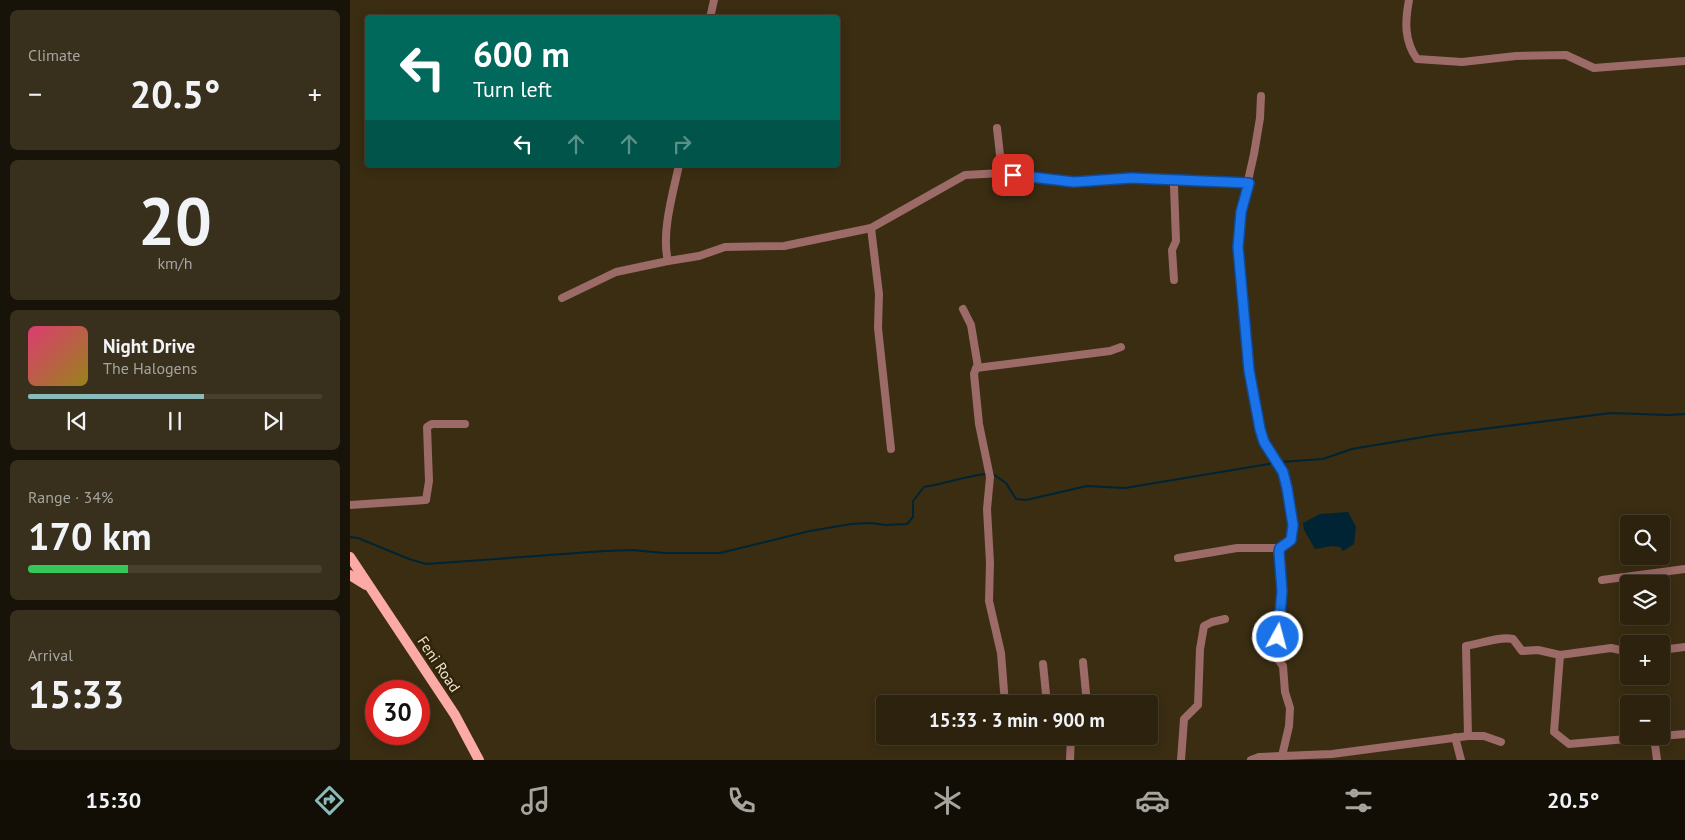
<!DOCTYPE html>
<html lang="en">
<head>
<meta charset="utf-8">
<style>
  body { margin:0; font-family:"PT Sans",sans-serif; background:#382f1c; color:#f1f3f6; height:100vh; display:flex; flex-direction:column; font-size:19px; white-space:nowrap }
  * { box-sizing:border-box; margin:0 }
  p { font-size:16px; color:#a6a49e }
  .icon { flex:none; width:28px; height:28px; fill:none; stroke:currentColor; stroke-width:2; stroke-linecap:round; stroke-linejoin:round }
  .map { position:relative; flex:1; overflow:hidden }
  .details { display:flex; flex-direction:column; gap:10px; padding:10px; background:#181308; width:350px }
  .details>* { flex:none }
  .guide { position:absolute; left:15px; top:15px; width:475px; height:152px; border-radius:5px; box-shadow:0 2px 12px #0003,0 0 0 1px #483f2e; background:#00695c; color:#fff; overflow:hidden }
  .tools { position:absolute; left:1270px; top:515px; display:grid; gap:10px }
  .tools a { display:grid; place-items:center; width:50px; height:50px; border-radius:5px; background:#2c220e; box-shadow:0 2px 12px #0003,0 0 0 1px #483f2e; font-size:25px }
  .speed { position:absolute; left:15px; top:680px; display:flex; gap:10px; font-size:25px; font-weight:700; text-align:center }
  .speed>* { display:grid; place-content:center; width:65px; height:65px; border-radius:50%; background:#2c220e; box-shadow:0 2px 12px #0003,0 0 0 1px #483f2e; line-height:1 }
  .speed .limit { border:8px solid #d22; background:#fff; color:#111 }
  .pin { position:absolute; display:grid; place-items:center; width:42px; height:42px; color:#fff; margin:-21px; border-radius:10px; box-shadow:0 2px 8px #0006 }
  .me { position:absolute; width:55px; margin:-28px; rotate:7deg; stroke-linejoin:round; filter:drop-shadow(0 0 4px #0008) }
  .turn { display:flex; align-items:center; gap:18px; height:105px; padding:0 25px; font-size:22px }
  .turn .icon { width:65px; height:65px; stroke-width:2.5 }
  .turn b { display:block; font-size:35px; line-height:42px }
  .lanes { display:flex; align-items:center; height:48px; padding:0 25px; background:#0003; justify-content:center; gap:25px; direction:ltr }
  .lanes .off { opacity:.35 }
  .big { font-size:38px; font-weight:700; line-height:1.1 }
  .details .widget { flex:1; display:flex; flex-direction:column; justify-content:center; gap:8px; min-width:0; padding:0 18px; border-radius:8px; background:#382f1c }
  .details .dial { align-items:center; gap:0 }
  .dial b { font-size:65px; line-height:1 }
  .song { display:flex; align-items:center; gap:15px }
  .cover { width:60px; height:60px; border-radius:8px; background:linear-gradient(135deg,hsl(340 70% 55%),hsl(50 70% 35%)) }
  .played { height:5px; border-radius:2px; background:linear-gradient(90deg,#8bbbb9 60%,#483f2e 60%) }
  .keys { display:flex; justify-content:space-around; direction:ltr }
  .heat { display:flex; justify-content:space-between; align-items:center; font-size:28px; direction:ltr }
  .charge { height:8px; border-radius:4px; background:linear-gradient(90deg,#34c759 34%,#483f2e 0) }
  .trip { position:absolute; left:526px; top:695px; width:282px; height:50px; border-radius:5px; background:#2c220e; box-shadow:0 2px 12px #0003,0 0 0 1px #483f2e; font-weight:700; line-height:50px; text-align:center }
  .tab-bar { display:flex; height:80px; justify-content:space-around; align-items:center; background:#120e06; color:#a6a49e }
  .tab-bar .icon { width:35px; height:35px }
  .tab-bar .on { color:#8bbbb9 }
  .tab-bar b { font-size:22px; color:#f1f3f6 }
  main { display:flex; flex:1; min-height:0 }
  .map>svg:first-child { display:block }
</style>
</head>
<body>
<main>
<section class="details">
<div class="widget"><p>Climate</p>
<div class="heat"><a>−</a><b class="big">20.5°</b><a>+</a></div>
</div>
<div class="widget dial"><b>20</b><p>km/h</p></div>
<div class="widget">
<div class="song"><i class="cover"></i><div><b>Night Drive</b><p>The Halogens</p></div></div>
<div class="played"></div>
<div class="keys"><svg class="icon" aria-label="previous" viewBox="0 0 24 24"><path d="M18 5L8 12l10 7zM5 5v14"/></svg><svg class="icon" aria-label="pause" viewBox="0 0 24 24"><path d="M8 5v14M16 5v14"/></svg><svg class="icon" aria-label="next" viewBox="0 0 24 24"><path d="M6 5l10 7-10 7zM19 5v14"/></svg></div>
</div>
<div class="widget"><p>Range · 34%</p><b class="big">170 km</b><div class="charge"></div></div>
<div class="widget"><p>Arrival</p><b class="big">15:33</b></div>
</section>
<div class="map">
<svg width="1335" height="760" viewBox="0 0 1335 760">
  <rect width="100%" height="100%" fill="#3a2d12"/>
  <polygon fill="#002433" points="998,512 1006,527 1004,544 993,551 990,547 982,546 965,549 954,530 953,523 970,514"/>
  <g fill="none" stroke-linecap="round" stroke-linejoin="round">
    <g stroke="#002433" stroke-width="2">
      <polyline points="930,462 973,459 1002,449 1085,435 1261,413 1318,415 1335,414"/>
      <polyline points="643,474 656,483 666,499 676,500 737,486 775,488 925,463"/>
      <path d="M0 537 8 538 59 559 76 564 255 551 282 550 314 553H370L460 531 501 524 522 523 535 525 557 524 563 517V501L574 487C595 484 615 476 636 474"/>
    </g>
    <g stroke="#9c6a67" stroke-width="8">
      <path d="M1059 0C1055 21 1054 41 1067 59L1112 62 1166 56 1216 55 1244 68 1335 61"/>
      <polyline points="360,18 364,0"/>
      <polyline points="911,96 910,118 904,154 891,212 888,247 890,278 899,370 910,429 914,442 933,472 937,488 943,525 941,540 930,548 929,556 932,591 926,657 933,666 935,692 940,708 939,726 932,756"/>
      <polyline points="647,128 652,173"/>
      <polyline points="521,228 529,294 528,328 541,449"/>
      <path d="M318 261C311 233 323 193 329 165"/>
      <polyline points="824,280 822,250 826,241 824,186 826,180 899,183"/>
      <polyline points="212,298 266,272 318,261 349,256 375,247 434,246 521,228 615,175 652,173 674,177 724,182 781,178 826,180"/>
      <polyline points="613,309 621,325 628,367"/>
      <polyline points="0,505 76,500 79,481 77,427 82,424 115,424"/>
      <polyline points="828,558 887,548 930,548"/>
      <polyline points="1252,580 1335,569"/>
      <polyline points="1311,650 1335,647"/>
      <polyline points="1210,655 1204,732 1219,744 1311,736"/>
      <polyline points="733,662 737,704"/>
      <polyline points="693,664 697,704"/>
      <polyline points="655,704 651,653 639,601 640,563 637,509 640,477 629,424 624,374 626,368 760,351 771,347"/>
      <path d="M1118 736 1116 646C1131 644 1149 636 1163 639L1172 651 1188 650 1210 655 1261 648 1279 652"/>
      <polyline points="1311,736 1335,734"/>
      <polyline points="1105,737 1111,760"/>
      <polyline points="1304,737 1307,760"/>
      <polyline points="720,760 721,736"/>
      <polyline points="831,760 834,719 848,705 850,649 854,626 862,622 875,619"/>
      <polyline points="901,760 909,757 982,754 1118,736 1134,736 1151,742"/>
    </g>
    <g stroke="#fcaaa5" stroke-width="10">
      <polyline points="0,557 105,715 129,760"/>
      <polyline points="0,575 16,585"/>
    </g>
  </g>
  <g fill="none" stroke-linecap="round" stroke-linejoin="round">
    <defs>
      <polyline id="route" points="663,175 724,182 781,178 899,183 891,212 888,247 899,370 910,429 914,442 933,472 937,488 943,525 941,540 930,548 929,552 932,591 928,637"/>
    </defs>
    <use href="#route" stroke="#114b97" stroke-width="12"/>
    <use href="#route" stroke="#1a73e8" stroke-width="9"/>
  </g>
  <g text-anchor="middle" dominant-baseline="central" stroke-width="5" stroke-linejoin="round" paint-order="stroke">
    <g font-size="15" fill="#ebe2d3" stroke="#302308">
      <text transform="translate(89 664) rotate(56)">Feni Road</text>
    </g>
  </g>
</svg>
<div class="tools">
<a><svg class="icon" aria-label="search" viewBox="0 0 24 24"><circle cx="10" cy="10" r="6"/><path d="M15 15l6 6"/></svg></a>
<a><svg class="icon" aria-label="layers" viewBox="0 0 24 24"><path d="M12 4l9 5-9 5-9-5zM3 14l9 5 9-5"/></svg></a>
<a>+</a>
<a>−</a>
</div>
<div class="speed"><div class="limit">30</div></div>
<div class="pin" style="left:663px;top:175px;background:#d93025"><svg class="icon" aria-label="arrive" viewBox="0 0 24 24"><path d="M6 21V4h12l-3 4 3 4H6"/></svg></div>
<svg class="me" style="left:928px;top:637px" viewBox="-20 -20 40 40"><circle r="17" fill="#1a73e8" stroke="#fff" stroke-width="3"/><path d="M0-11L8 9 0 5-8 9z" fill="#fff"/></svg>
<div class="trip">15:33 · 3 min · 900 m</div>
<div class="guide">
<div class="turn"><svg class="icon" aria-label="left" viewBox="0 0 24 24"><path d="M17 20v-9H6M10 6l-5 5 5 5"/></svg><div><b>600 m</b>Turn left</div></div>
<div class="lanes"><svg class="icon" aria-label="left" viewBox="0 0 24 24"><path d="M17 20v-9H6M10 6l-5 5 5 5"/></svg><svg class="icon off" aria-label="ahead" viewBox="0 0 24 24"><path d="M12 20V5M6 11l6-6 6 6"/></svg><svg class="icon off" aria-label="ahead" viewBox="0 0 24 24"><path d="M12 20V5M6 11l6-6 6 6"/></svg><svg class="icon off" aria-label="right" viewBox="0 0 24 24"><path d="M7 20v-9h11M14 6l5 5-5 5"/></svg></div>
</div>
</div>
</main>
<nav class="tab-bar">
<b>15:30</b>
<svg class="icon on" aria-label="directions" viewBox="0 0 24 24"><path d="M12 3l9 9-9 9-9-9zM9 14v-3h6M13 9l2 2-2 2"/></svg>
<svg class="icon" aria-label="music" viewBox="0 0 24 24"><path d="M9 18V5l10-2v13"/><circle cx="6" cy="18" r="3"/><circle cx="16" cy="16" r="3"/></svg>
<svg class="icon" aria-label="phone" viewBox="0 0 24 24"><path d="M5 4h4l2 5-3 2q2 4 5 5l2-3 5 2v4C11 20 4 13 5 4z"/></svg>
<svg class="icon" aria-label="climate" viewBox="0 0 24 24"><path d="M12 3v18M4 7l16 10M4 17L20 7"/></svg>
<svg class="icon" aria-label="car" viewBox="0 0 24 24"><path d="M5 17H2v-5l4-1 3-4h7l3 4 3 1v5h-3M9 17h6M6 11h13"/><circle cx="7" cy="17" r="2"/><circle cx="17" cy="17" r="2"/></svg>
<svg class="icon" aria-label="filters" viewBox="0 0 24 24"><path d="M4 7h16M4 17h16"/><circle cx="9" cy="7" r="2"/><circle cx="15" cy="17" r="2"/></svg>
<b>20.5°</b>
</nav>
</body>
</html>
